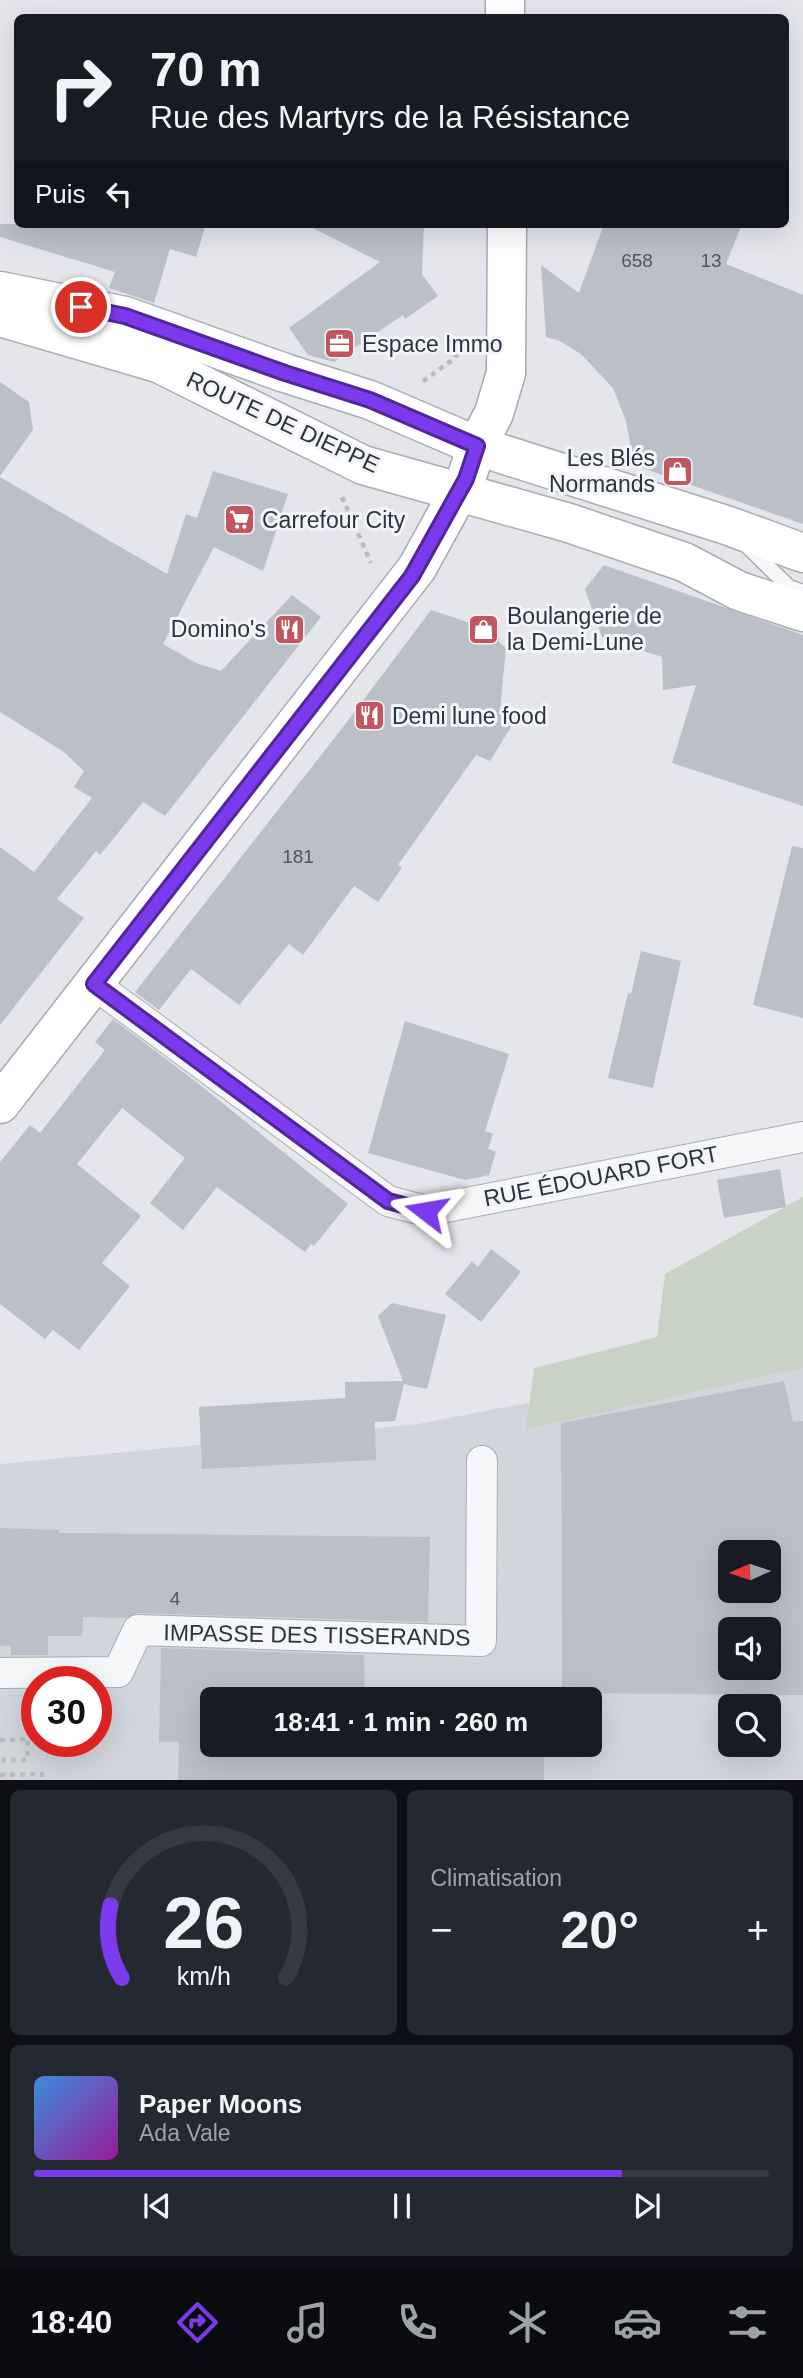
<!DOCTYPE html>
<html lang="fr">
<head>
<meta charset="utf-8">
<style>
  body { margin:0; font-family:Helvetica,sans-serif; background:#242831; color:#f1f3f6; height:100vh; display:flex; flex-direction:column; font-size:26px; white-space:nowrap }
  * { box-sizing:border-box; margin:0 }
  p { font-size:23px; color:#9ea1a6 }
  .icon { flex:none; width:38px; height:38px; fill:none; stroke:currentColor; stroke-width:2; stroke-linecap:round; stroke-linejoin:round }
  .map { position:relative; height:1780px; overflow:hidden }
  .side { display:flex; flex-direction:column; gap:10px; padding:10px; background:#0d0f14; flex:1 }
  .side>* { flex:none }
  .hud { position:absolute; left:14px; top:14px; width:775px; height:214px; border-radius:10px; box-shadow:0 7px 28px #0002; background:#171b24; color:#f1f3f6; overflow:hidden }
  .needle { width:46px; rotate:267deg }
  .buttons { position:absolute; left:718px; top:1540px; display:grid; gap:14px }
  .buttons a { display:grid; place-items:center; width:63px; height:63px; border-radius:10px; background:#171b24; box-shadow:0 7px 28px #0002; font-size:35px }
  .speed { position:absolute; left:21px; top:1666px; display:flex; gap:14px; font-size:35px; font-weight:700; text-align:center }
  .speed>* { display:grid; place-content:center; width:91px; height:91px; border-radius:50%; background:#171b24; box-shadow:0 7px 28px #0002; line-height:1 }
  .speed .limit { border:10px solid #d22; background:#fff; color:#111 }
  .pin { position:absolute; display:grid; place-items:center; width:60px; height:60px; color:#fff; margin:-30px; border:4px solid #fff; border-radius:50%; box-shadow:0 2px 7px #0007 }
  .me { position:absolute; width:77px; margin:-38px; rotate:284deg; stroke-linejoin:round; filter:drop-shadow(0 0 5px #0008) }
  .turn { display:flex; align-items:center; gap:24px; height:147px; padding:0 21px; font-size:32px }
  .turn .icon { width:91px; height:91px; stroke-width:2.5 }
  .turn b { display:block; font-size:49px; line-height:60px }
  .then { display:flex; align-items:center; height:66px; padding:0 21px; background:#0003; gap:14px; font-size:26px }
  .big { font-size:52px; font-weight:700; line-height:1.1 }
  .side .card { flex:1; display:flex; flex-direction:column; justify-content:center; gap:10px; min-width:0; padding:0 24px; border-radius:10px; background:#242831 }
  .side .dial { align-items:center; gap:0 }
  .dial svg { height:182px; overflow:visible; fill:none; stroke:#363941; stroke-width:7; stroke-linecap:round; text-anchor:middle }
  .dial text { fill:#f1f3f6; stroke:none }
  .song { display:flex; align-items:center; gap:21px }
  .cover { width:84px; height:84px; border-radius:10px; background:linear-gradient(135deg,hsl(210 70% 55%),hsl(300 70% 35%)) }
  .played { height:7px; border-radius:4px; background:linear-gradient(90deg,#7c3aed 80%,#363941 80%) }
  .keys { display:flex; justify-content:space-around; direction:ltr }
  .heat { display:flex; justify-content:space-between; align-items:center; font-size:38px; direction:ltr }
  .side .tiles { flex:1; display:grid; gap:10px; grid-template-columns:1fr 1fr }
  .card:last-child { grid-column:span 2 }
  .trip { position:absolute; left:200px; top:1687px; width:402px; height:70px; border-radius:10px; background:#171b24; box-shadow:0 7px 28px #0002; font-weight:700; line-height:70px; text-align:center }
  .tab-bar { display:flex; height:112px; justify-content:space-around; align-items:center; background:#090b0e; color:#9ea1a6 }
  .tab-bar .icon { width:49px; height:49px }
  .tab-bar .current { color:#7c3aed }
  .tab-bar b { font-size:32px; color:#f1f3f6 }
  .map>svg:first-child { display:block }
</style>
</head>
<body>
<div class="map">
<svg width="803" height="1780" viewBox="0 0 803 1780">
  <rect width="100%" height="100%" fill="#e4e6ea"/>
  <path fill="#d2d5dc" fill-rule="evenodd" d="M803 1350V1779L0 1780V1464L418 1424ZM730 1552H768V1591H730ZM730 1629H768V1668H730ZM37 1682H96V1741H37ZM212 1699H590V1745H212ZM730 1706H768V1745H730Z"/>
  <polygon fill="#c8d3c6" points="803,1197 803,1368 526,1429 534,1368 657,1337 665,1274"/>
  <g fill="#bbbfc7" fill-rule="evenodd">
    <polygon points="0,224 206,224 196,257 170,249 154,303 109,288 115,272 0,237"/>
    <polygon points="305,224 424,224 422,274 438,296 405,319 403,315 334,362 308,355 289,328 380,262"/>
    <polygon points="604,224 742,224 726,264 803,295 803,524 634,465 626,421 613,388 581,354 558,340 546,337 541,265 579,293"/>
    <polygon points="0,382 29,402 33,430 0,476"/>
    <polygon points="213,471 288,494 263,571 214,547 163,644 196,663 221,671 292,595 321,617 165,816 143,802 100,855 96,851 57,899 84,918 0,1025 0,847 34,872 92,798 74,787 84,771 64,752 0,712 0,477 167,574 186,514 197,518"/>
    <polygon points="604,565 803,635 803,806 672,763 696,685 663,690 662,657 602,637 585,589"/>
    <polygon points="431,610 467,622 499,623 499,642 506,648 500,711 518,716 490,761 476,755 398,865 402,868 378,902 354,886 303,955 289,944 239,1005 191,969 159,1010 135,992 340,731"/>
    <polygon points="792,846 803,848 803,1018 753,1005"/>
    <polygon points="641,951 681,961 653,1088 608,1078 628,993 631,994"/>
    <polygon points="113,1019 195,1081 348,1204 314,1246 311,1244 305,1252 217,1187 183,1230 150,1203 185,1158 122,1108 77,1164 141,1216 102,1263 130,1286 79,1350 53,1330 45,1339 0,1304 0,1162 30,1125 40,1133 105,1050 95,1042"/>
    <polygon points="405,1021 509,1054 485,1131 493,1134 488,1149 496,1152 489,1175 465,1180 368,1153"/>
    <polygon points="780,1169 786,1207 724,1218 717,1180"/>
    <polygon points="491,1249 521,1272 481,1322 445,1294 472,1261 478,1267"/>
    <polygon points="392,1303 446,1315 427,1389 404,1384 395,1421 375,1422 376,1460 202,1469 199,1407 345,1398 345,1382 403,1381 378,1316"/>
    <path d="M784 1381 793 1422 803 1421V1695L562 1693 561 1423ZM730 1552H768V1591H730ZM730 1629H768V1668H730Z"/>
    <polygon points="0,1528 59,1530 59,1533 430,1537 428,1622 139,1613 126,1618 83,1617 82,1636 48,1636 48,1655 11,1655 11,1646 0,1646"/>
    <polygon points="161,1648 364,1655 365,1699 212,1699 212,1745 544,1745 544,1780 178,1780 179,1742 159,1742"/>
  </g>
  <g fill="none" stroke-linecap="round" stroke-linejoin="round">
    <defs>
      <polyline id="service" points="746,545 789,587 803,592"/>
      <g id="minor">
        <polyline points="94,984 388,1201 426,1211 803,1137"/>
        <polyline points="0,1673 118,1672 138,1630 481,1641 482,1461"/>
      </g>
      <g id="secondary">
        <polyline points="0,291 125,316 285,373 370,400 477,446 726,525 803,553"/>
        <polyline points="0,317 158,363 363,465 569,523 684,562 739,591 803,612"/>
      </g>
      <g id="primary">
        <polyline points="505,0 505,18"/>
        <polyline points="0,1104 417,568 466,479 477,446 494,413 506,373 507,224"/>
      </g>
    </defs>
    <use href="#service" stroke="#a9adb4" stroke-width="17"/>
    <use href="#minor" stroke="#a9adb4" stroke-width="32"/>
    <use href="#secondary" stroke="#a9adb4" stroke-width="41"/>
    <use href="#primary" stroke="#a4aab5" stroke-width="41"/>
    <g stroke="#babcc2" stroke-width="4.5" stroke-dasharray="5 5" stroke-linecap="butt">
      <polyline points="423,381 454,359 466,340"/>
      <polyline points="342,497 371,563"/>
      <polyline points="0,1740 28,1739 27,1760 0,1760"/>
      <polyline points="0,1775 42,1774 43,1780"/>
    </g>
    <use href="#service" stroke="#f6f7f9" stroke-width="14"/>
    <use href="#minor" stroke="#f6f7f9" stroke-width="30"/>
    <use href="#secondary" stroke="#fff" stroke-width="38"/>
    <use href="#primary" stroke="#fff" stroke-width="38"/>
  </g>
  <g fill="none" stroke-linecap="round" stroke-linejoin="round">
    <defs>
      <polyline id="route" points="81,307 125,316 285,373 370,400 477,446 466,479 412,576 94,984 388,1201 426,1211"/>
    </defs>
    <use href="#route" stroke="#51269a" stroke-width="18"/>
    <use href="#route" stroke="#7c3aed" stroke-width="12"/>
  </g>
  <defs>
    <symbol id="office-square" viewBox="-11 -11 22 22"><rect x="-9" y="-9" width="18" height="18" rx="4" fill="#c35560" stroke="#f3f5f8"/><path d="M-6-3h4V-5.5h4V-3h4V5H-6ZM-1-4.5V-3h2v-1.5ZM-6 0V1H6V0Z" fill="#fff"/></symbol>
    <symbol id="shop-square" viewBox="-11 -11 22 22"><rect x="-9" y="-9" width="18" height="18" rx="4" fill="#c35560" stroke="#f3f5f8"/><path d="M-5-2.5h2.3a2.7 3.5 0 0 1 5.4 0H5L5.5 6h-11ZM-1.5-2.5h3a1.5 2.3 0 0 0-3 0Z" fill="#fff"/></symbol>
    <symbol id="supermarket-square" viewBox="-11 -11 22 22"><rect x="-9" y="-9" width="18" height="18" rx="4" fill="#c35560" stroke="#f3f5f8"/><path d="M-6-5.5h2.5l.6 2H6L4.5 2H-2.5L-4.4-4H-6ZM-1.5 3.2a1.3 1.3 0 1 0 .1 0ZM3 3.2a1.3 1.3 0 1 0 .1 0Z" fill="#fff"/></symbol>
    <symbol id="restaurant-square" viewBox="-11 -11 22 22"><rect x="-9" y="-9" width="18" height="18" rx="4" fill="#c35560" stroke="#f3f5f8"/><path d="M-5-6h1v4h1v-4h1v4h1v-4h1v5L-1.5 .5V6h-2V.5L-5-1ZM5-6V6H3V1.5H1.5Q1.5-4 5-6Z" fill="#fff"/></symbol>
  </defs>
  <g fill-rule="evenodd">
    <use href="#office-square" x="322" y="326" width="35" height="35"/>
    <use href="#shop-square" x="660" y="454" width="35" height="35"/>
    <use href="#supermarket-square" x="222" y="502" width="35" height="35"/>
    <use href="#restaurant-square" x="272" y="612" width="35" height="35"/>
    <use href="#shop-square" x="466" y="612" width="35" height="35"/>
    <use href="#restaurant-square" x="352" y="698" width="35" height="35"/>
  </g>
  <g text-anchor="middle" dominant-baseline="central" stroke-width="6" stroke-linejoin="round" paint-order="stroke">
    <g font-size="19" fill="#505662">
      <text x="637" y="260">658</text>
      <text x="711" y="260">13</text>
      <text x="298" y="856">181</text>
      <text x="175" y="1598">4</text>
    </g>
    <g font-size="23" fill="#2d3341" stroke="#f3f5f8" text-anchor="start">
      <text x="362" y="344">Espace Immo</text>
      <text x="655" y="458" text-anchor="end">Les Blés<tspan x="655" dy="26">Normands</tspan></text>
      <text x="262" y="520">Carrefour City</text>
      <text x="507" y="616">Boulangerie de<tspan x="507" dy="26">la Demi-Lune</tspan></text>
      <text x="266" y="629" text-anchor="end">Domino's</text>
      <text x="392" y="716">Demi lune food</text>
    </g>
    <g font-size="23" fill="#2d3341" stroke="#f3f5f8">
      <text transform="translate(283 422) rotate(25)">ROUTE DE DIEPPE</text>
      <text transform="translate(601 1176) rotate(-11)">RUE ÉDOUARD FORT</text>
      <text transform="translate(317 1635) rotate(1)">IMPASSE DES TISSERANDS</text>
    </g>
  </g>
</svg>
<div class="buttons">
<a><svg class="needle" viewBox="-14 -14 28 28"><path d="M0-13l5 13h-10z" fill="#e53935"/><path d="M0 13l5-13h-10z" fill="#9ea1a6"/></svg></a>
<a><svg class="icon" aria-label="sound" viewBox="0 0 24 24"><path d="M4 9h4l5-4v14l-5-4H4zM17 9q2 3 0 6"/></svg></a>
<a><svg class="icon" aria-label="search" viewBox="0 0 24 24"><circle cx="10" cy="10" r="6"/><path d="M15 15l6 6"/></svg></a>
</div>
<div class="speed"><div class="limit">30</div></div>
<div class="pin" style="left:81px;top:307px;background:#d93025"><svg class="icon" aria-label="arrive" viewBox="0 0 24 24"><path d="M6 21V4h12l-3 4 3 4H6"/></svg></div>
<svg class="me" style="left:426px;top:1211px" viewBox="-20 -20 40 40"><path d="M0-17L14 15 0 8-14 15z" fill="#7c3aed" stroke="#fff" stroke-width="4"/></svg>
<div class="trip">18:41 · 1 min · 260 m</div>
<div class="hud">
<div class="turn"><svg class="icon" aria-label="right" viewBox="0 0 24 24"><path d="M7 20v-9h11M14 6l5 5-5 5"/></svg><div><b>70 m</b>Rue des Martyrs de la Résistance</div></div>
<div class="then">Puis<svg class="icon" aria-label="left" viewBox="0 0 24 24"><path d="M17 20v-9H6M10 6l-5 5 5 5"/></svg></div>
</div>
</div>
<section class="side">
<div class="tiles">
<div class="card dial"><svg viewBox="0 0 100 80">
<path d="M14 69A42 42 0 1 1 86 69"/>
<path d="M14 69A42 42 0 0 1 9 37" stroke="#7c3aed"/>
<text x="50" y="56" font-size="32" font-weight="700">26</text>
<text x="50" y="72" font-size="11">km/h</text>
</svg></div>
<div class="card"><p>Climatisation</p>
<div class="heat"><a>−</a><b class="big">20°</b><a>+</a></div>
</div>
<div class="card">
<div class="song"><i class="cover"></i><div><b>Paper Moons</b><p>Ada Vale</p></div></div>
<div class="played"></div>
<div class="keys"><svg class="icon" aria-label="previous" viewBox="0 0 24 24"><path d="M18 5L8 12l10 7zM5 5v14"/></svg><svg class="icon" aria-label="pause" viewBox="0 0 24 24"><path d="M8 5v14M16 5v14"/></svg><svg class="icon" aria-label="next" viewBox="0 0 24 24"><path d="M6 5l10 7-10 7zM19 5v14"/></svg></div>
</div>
</div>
</section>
<nav class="tab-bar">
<b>18:40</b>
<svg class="icon current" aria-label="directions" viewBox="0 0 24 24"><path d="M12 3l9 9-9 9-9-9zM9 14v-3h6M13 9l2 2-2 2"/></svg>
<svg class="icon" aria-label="music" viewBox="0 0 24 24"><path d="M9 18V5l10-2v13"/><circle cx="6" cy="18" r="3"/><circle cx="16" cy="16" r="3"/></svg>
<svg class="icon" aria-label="phone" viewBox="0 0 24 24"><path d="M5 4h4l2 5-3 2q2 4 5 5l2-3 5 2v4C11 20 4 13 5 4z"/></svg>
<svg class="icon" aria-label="climate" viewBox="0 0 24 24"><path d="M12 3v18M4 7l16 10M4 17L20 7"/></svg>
<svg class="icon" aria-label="car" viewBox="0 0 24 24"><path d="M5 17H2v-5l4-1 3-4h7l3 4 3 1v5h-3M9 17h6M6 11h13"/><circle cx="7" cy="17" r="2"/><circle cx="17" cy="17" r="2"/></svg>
<svg class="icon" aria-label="filters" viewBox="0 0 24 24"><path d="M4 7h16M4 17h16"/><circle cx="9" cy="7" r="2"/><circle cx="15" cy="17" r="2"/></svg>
</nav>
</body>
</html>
